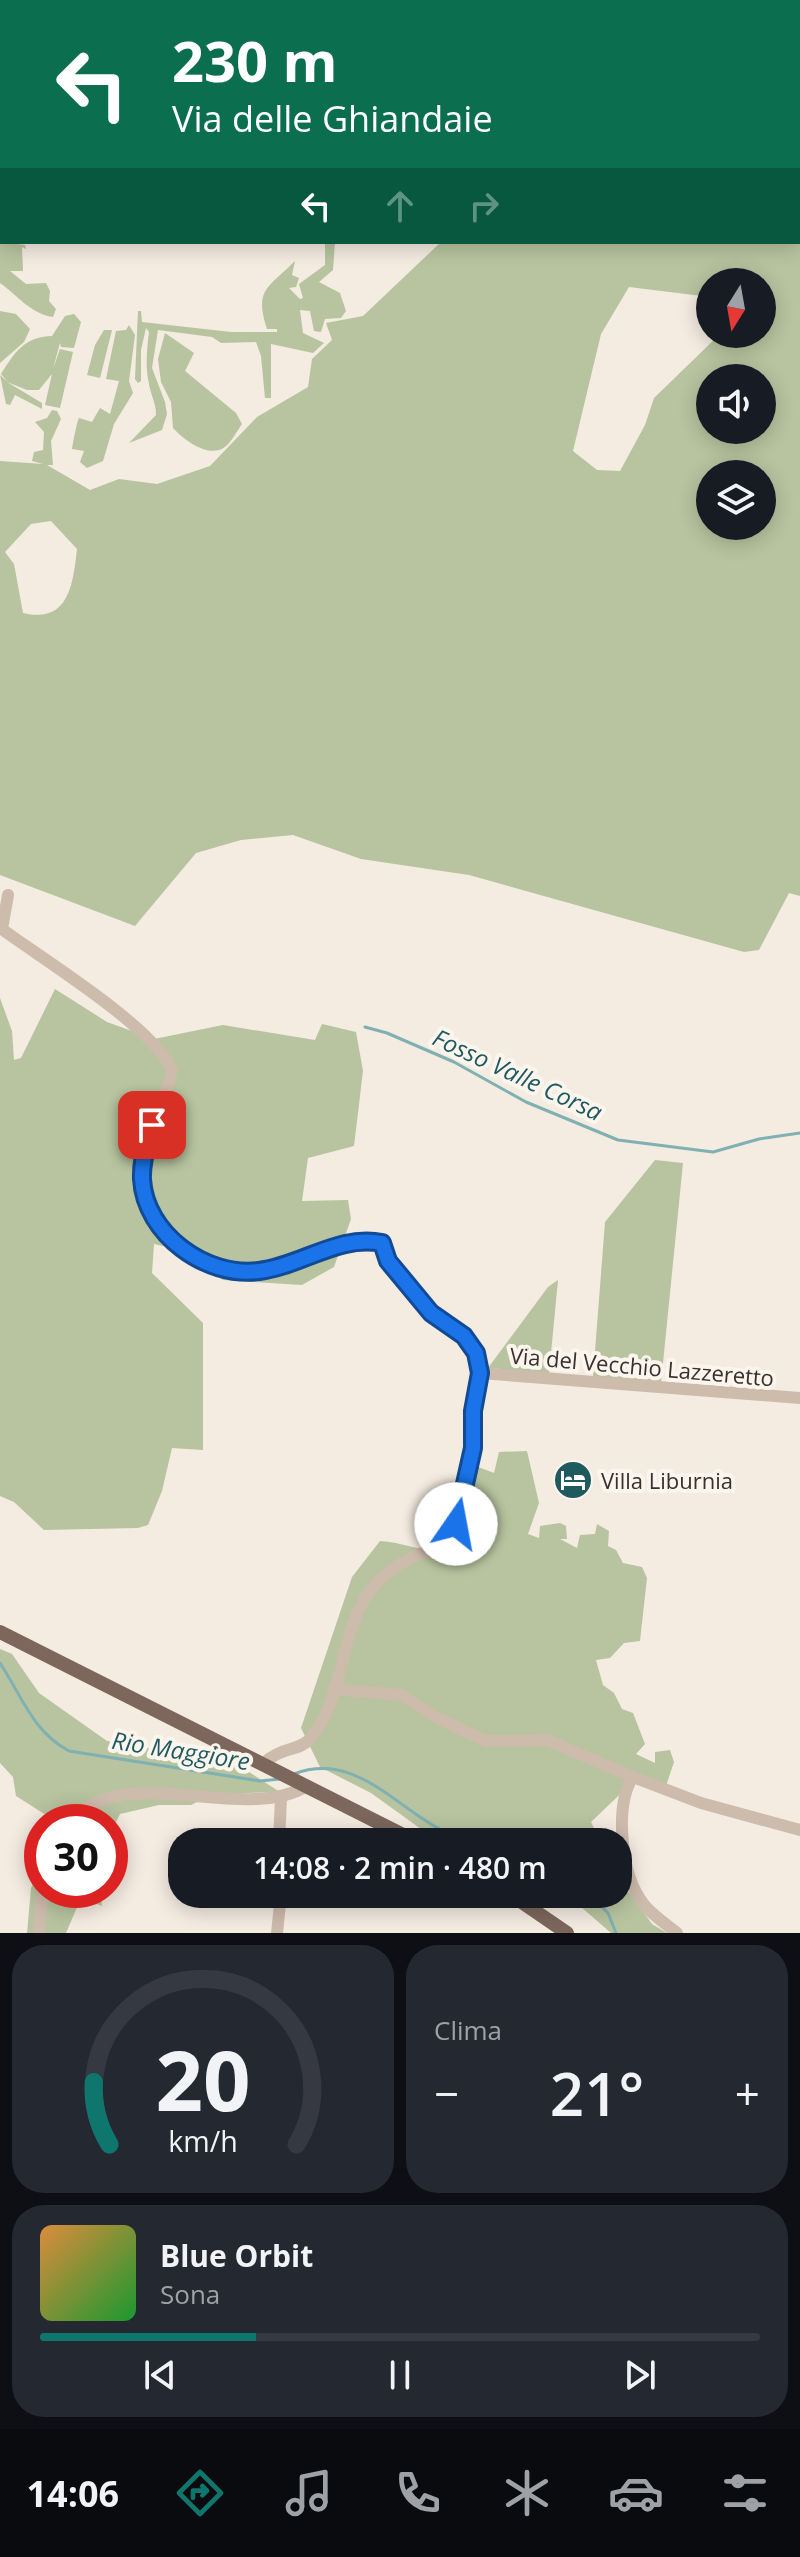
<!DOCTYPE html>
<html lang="it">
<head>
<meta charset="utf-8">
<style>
  body { margin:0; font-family:"Open Sans",sans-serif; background:#242831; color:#f1f3f6; height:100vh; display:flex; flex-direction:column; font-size:30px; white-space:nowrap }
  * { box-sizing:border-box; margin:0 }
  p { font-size:26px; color:#9ea1a6 }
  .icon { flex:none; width:44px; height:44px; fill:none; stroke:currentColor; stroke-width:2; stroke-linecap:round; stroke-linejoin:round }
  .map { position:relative; height:1933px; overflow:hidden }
  .drawer { display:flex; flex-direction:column; gap:12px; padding:12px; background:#0d0f14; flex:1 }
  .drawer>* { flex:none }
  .banner { position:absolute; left:0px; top:0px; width:800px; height:244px; box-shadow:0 4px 20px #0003; background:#0b6e4f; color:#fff; overflow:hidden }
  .needle { width:52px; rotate:191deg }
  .tools { position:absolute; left:696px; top:268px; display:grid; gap:16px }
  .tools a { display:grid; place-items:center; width:80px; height:80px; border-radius:50%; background:#171b24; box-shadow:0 4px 20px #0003; font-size:40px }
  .speed { position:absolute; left:24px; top:1804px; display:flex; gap:16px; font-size:40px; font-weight:700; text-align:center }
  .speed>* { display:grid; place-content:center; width:104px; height:104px; border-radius:50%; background:#171b24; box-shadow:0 4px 20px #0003; line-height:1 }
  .speed .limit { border:12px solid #d22; background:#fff; color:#111 }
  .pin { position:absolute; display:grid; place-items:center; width:68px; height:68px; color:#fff; margin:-34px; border-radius:16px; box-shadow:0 4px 12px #0006 }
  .me { position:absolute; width:88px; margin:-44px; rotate:12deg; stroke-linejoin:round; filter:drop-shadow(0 0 6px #0008) }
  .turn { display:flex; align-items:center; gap:28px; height:168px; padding:0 40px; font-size:36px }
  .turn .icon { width:104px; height:104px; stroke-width:2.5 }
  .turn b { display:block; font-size:56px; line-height:68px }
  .lanes { display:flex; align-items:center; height:76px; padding:0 40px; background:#0003; justify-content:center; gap:40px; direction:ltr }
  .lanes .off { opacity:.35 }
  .big { font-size:60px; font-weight:600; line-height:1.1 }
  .drawer .card { flex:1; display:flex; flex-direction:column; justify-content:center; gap:12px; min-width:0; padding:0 28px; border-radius:32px; background:#242831 }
  .drawer .dial { align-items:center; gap:0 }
  .dial svg { height:208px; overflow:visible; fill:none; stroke:#363941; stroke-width:7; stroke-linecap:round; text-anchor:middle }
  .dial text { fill:#f1f3f6; stroke:none }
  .song { display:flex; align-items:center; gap:24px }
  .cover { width:96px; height:96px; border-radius:12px; background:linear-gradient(135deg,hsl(30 70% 55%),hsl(130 70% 35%)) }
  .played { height:8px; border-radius:4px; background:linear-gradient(90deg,#0f766e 30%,#363941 30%) }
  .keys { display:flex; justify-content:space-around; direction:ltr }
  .heat { display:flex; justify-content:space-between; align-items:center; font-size:44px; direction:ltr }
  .drawer .tiles { flex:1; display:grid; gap:12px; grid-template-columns:1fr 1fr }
  .card:last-child { grid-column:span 2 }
  .trip { position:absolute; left:168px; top:1828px; width:464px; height:80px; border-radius:32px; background:#171b24; box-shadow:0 4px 20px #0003; font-weight:600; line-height:80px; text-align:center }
  .dock { display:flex; height:128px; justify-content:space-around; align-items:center; background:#090b0e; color:#9ea1a6 }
  .dock .icon { width:56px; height:56px }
  .dock .selected { color:#0f766e }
  .dock b { font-size:36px; color:#f1f3f6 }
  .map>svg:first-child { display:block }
</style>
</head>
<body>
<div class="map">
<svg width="800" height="1933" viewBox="0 0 800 1933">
  <rect width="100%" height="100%" fill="#f4ebe1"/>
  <g fill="#b8c4a0" fill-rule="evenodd">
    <path d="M721 0H800V896L789 893 759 950 744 952 469 875 361 859 293 835 241 840 196 853 135 926 0 875V461L43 464 32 461 34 452 43 450 44 432 35 422 47 418 52 410 57 411 61 419 51 441 53 465H47L90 490 119 479 157 484 210 466 257 417 308 387 312 359 332 340 326 323 363 316 441 242H798V2H716ZM710 282H762V334H720L654 398 645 425 620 471 597 470 573 451 601 334 629 287 710 297ZM710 378H762V430H710ZM710 474H762V526H710ZM51 521 77 549C73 584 69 624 23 613L14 564 5 552 31 524Z"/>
    <path d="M0 235 2 242 25 245 26 249 22 247 23 271H10L26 284 46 283 50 291 49 301 56 309 53 317C31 314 17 295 0 283Z"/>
    <path d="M325 242H335L333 270 319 282 340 293 346 311 341 318 325 319 321 332 314 331 310 311 300 310 303 333 324 343 313 353 271 344V398H265L261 356 256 342 221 343 212 337 158 330 152 368 165 402 167 414 162 430 129 443 156 415C156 403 151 396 149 384 145 366 147 349 149 332L146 328 141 350V381L138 383 135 379 138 311H141L142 322 231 332H277V329H267C254 289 268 288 295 261L292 275 299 278 296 287 289 288 300 299 303 298 299 284 325 265Z"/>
    <polygon points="0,300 0,311 16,314 30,329 24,342 0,363"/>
    <path d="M74 314 81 322 74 348 61 347 60 343 53 369 60 349 73 352 60 408 45 405 52 374 39 390H27L7 382 42 403V409L15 395 10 405 6 404 0 375 7 381 1 374C15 352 24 337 52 336L65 316Z"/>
    <path d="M129 325 135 335 129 381 133 393 114 424 103 461 87 468 80 462 84 451 72 449C73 443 77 421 79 418L92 422 100 408 110 414 119 381 106 379 116 331 126 330Z"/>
    <polygon points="104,330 112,330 100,378 87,375 95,345"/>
    <path d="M165 333 194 353 185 371 236 413 242 424C237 431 232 441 226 446 210 460 184 440 173 428L171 402 161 382 158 359Z"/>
    <polygon points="55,989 107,1022 154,1039 223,1025 315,1040 322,1024 356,1032 363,1071 354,1146 308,1158 302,1201 348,1200 351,1219 334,1267 302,1285 223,1280 176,1249 154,1244 152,1273 203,1323 203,1450 172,1448 162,1491 148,1525 138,1528 44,1530 14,1502 0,1496 0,998 12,1031 14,1060 21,1058"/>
    <polygon points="655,1160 683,1163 661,1383 593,1377 605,1222"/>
    <path d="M558 1280 549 1374C527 1374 510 1369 488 1368L548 1287Z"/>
    <path d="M527 1451 539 1503 528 1534 539 1538 540 1526 560 1523 566 1526 567 1539H560L577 1548 580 1535 595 1534 597 1524 609 1531 608 1546 616 1550 623 1563 642 1567 647 1578 640 1641 624 1643 610 1658 596 1660 603 1685 614 1693 622 1709 633 1713 645 1744 636 1754 655 1763V1752L670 1750 674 1762 666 1786 637 1778 591 1822 601 1842H439L371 1793 320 1767 301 1728 352 1577 380 1541C402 1542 419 1551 442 1552L473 1465 494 1473 499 1452Z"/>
    <polygon points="0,1649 12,1654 39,1693 107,1741 235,1763 280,1792 213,1794 191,1805 159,1805 120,1814 110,1834 110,1822 57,1822 16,1796 13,1777 0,1763"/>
    <polygon points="42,1870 42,1890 100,1890 102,1906 81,1898 66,1933 27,1933 31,1888"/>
    <polygon points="618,1877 652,1924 667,1933 611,1933 566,1894 618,1894"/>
  </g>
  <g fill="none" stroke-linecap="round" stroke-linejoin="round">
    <g stroke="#7fb0b2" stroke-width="3">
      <polyline points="365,1027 387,1033 454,1062 526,1102 618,1140 713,1152 759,1139 800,1133"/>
      <path d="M0 1663C22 1696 32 1731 69 1751L260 1781 280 1779"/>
      <path d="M294 1774C368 1746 410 1834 478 1842"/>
      <polyline points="589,1894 608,1913 616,1933"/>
    </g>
    <g stroke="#cdbbac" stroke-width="12">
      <polyline points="578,0 579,2"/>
      <polyline points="0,179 2,180"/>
      <path d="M8 895 2 929C42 959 156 1028 172 1071 165 1103 146 1131 143 1164 136 1242 221 1286 288 1266 321 1256 346 1236 382 1243L388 1261 431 1313 464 1336 476 1353 480 1373 473 1411V1448L452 1539C443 1549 426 1550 413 1557 399 1564 379 1577 370 1591 338 1635 345 1698 310 1739 300 1751 280 1747 263 1764"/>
      <polyline points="480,1373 800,1398"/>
      <polyline points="333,1689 401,1695 438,1718 486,1741 547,1740 633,1777"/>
      <path d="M71 1822C124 1759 241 1825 307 1786"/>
      <polyline points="279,1842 281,1798"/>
      <polyline points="39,1933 41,1901 47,1890"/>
      <polyline points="277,1933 281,1894"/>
      <path d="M677 1933C662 1921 646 1911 637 1894 621 1865 615 1804 633 1777L701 1803 800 1830"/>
    </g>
    <g stroke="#7d675c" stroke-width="14">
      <polyline points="0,1632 417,1842"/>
      <polyline points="510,1894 567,1933"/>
    </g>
  </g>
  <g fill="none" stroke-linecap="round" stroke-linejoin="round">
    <defs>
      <path id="route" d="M152 1125C148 1142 141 1160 142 1179 145 1234 206 1278 259 1271 301 1266 339 1234 382 1243L388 1261 431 1313 464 1336 476 1353 480 1373 473 1411V1448L456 1524"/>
    </defs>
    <use href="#route" stroke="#114b97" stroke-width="20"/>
    <use href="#route" stroke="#1a73e8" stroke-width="14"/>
  </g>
  <defs>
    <symbol id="hotel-disc" viewBox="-11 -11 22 22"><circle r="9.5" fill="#1f5a5e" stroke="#fbf5ee"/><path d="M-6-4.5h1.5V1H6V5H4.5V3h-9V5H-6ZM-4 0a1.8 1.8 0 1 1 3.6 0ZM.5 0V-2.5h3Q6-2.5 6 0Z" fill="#fff"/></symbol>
  </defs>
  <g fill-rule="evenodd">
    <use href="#hotel-disc" x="551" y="1458" width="44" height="44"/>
  </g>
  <g text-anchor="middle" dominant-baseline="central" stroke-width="8" stroke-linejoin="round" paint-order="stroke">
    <g font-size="22" fill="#3b302b" stroke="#fbf5ee">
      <text transform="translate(642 1366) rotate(5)">Via del Vecchio Lazzeretto</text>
    </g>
    <g font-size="22" fill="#3b302b" stroke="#fbf5ee" text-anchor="start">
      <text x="601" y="1480">Villa Liburnia</text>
    </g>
    <g font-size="24" font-style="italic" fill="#1f5a5e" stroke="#fbf5ee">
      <text transform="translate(518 1074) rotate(25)">Fosso Valle Corsa</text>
      <text transform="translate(181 1750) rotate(9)">Rio Maggiore</text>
    </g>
  </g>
</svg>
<div class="tools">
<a><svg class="needle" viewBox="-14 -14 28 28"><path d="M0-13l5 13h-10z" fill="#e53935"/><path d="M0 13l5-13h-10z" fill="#9ea1a6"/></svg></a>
<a><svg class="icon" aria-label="sound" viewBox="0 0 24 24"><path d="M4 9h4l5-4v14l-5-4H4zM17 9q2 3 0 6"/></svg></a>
<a><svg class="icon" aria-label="layers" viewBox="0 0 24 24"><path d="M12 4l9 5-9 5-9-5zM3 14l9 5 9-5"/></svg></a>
</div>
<div class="speed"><div class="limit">30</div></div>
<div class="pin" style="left:152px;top:1125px;background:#d93025"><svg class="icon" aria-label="arrive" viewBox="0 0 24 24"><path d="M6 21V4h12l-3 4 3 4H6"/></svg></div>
<svg class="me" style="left:456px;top:1524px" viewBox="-20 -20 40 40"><circle r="19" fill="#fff"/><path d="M0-13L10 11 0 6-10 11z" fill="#1a73e8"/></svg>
<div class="trip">14:08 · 2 min · 480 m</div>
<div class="banner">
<div class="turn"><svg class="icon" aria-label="left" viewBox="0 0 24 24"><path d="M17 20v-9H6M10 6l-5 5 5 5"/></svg><div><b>230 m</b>Via delle Ghiandaie</div></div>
<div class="lanes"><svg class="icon" aria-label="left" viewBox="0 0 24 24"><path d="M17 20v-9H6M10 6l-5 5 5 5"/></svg><svg class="icon off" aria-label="ahead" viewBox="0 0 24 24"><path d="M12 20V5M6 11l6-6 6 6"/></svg><svg class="icon off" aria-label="right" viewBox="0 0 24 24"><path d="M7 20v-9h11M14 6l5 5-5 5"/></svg></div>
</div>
</div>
<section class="drawer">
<div class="tiles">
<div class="card dial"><svg viewBox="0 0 100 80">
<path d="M14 69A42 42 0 1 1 86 69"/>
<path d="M14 69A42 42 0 0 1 8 45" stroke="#0f766e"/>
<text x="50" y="56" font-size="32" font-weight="700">20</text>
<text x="50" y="72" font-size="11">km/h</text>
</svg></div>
<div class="card"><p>Clima</p>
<div class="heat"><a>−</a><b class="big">21°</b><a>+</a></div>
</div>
<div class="card">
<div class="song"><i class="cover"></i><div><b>Blue Orbit</b><p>Sona</p></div></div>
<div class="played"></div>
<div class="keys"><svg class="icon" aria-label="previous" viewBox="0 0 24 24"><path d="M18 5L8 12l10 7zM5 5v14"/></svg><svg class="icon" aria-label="pause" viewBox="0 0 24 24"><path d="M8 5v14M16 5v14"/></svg><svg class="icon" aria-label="next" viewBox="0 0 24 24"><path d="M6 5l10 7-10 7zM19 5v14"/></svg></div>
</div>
</div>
</section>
<nav class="dock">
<b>14:06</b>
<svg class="icon selected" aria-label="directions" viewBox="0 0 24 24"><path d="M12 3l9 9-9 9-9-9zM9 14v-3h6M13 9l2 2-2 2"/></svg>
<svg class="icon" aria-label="music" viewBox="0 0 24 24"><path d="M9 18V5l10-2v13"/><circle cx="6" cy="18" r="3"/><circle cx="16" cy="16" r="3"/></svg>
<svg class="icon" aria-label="phone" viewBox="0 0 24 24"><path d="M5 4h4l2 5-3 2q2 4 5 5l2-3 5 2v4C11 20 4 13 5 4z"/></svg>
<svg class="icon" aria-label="climate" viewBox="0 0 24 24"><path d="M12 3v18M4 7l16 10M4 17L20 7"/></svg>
<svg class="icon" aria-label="car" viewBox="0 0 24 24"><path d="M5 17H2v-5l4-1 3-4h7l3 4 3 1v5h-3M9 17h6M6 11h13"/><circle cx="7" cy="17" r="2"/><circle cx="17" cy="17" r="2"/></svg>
<svg class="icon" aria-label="filters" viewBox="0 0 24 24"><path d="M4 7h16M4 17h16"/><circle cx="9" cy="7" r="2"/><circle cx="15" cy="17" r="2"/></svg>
</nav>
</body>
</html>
